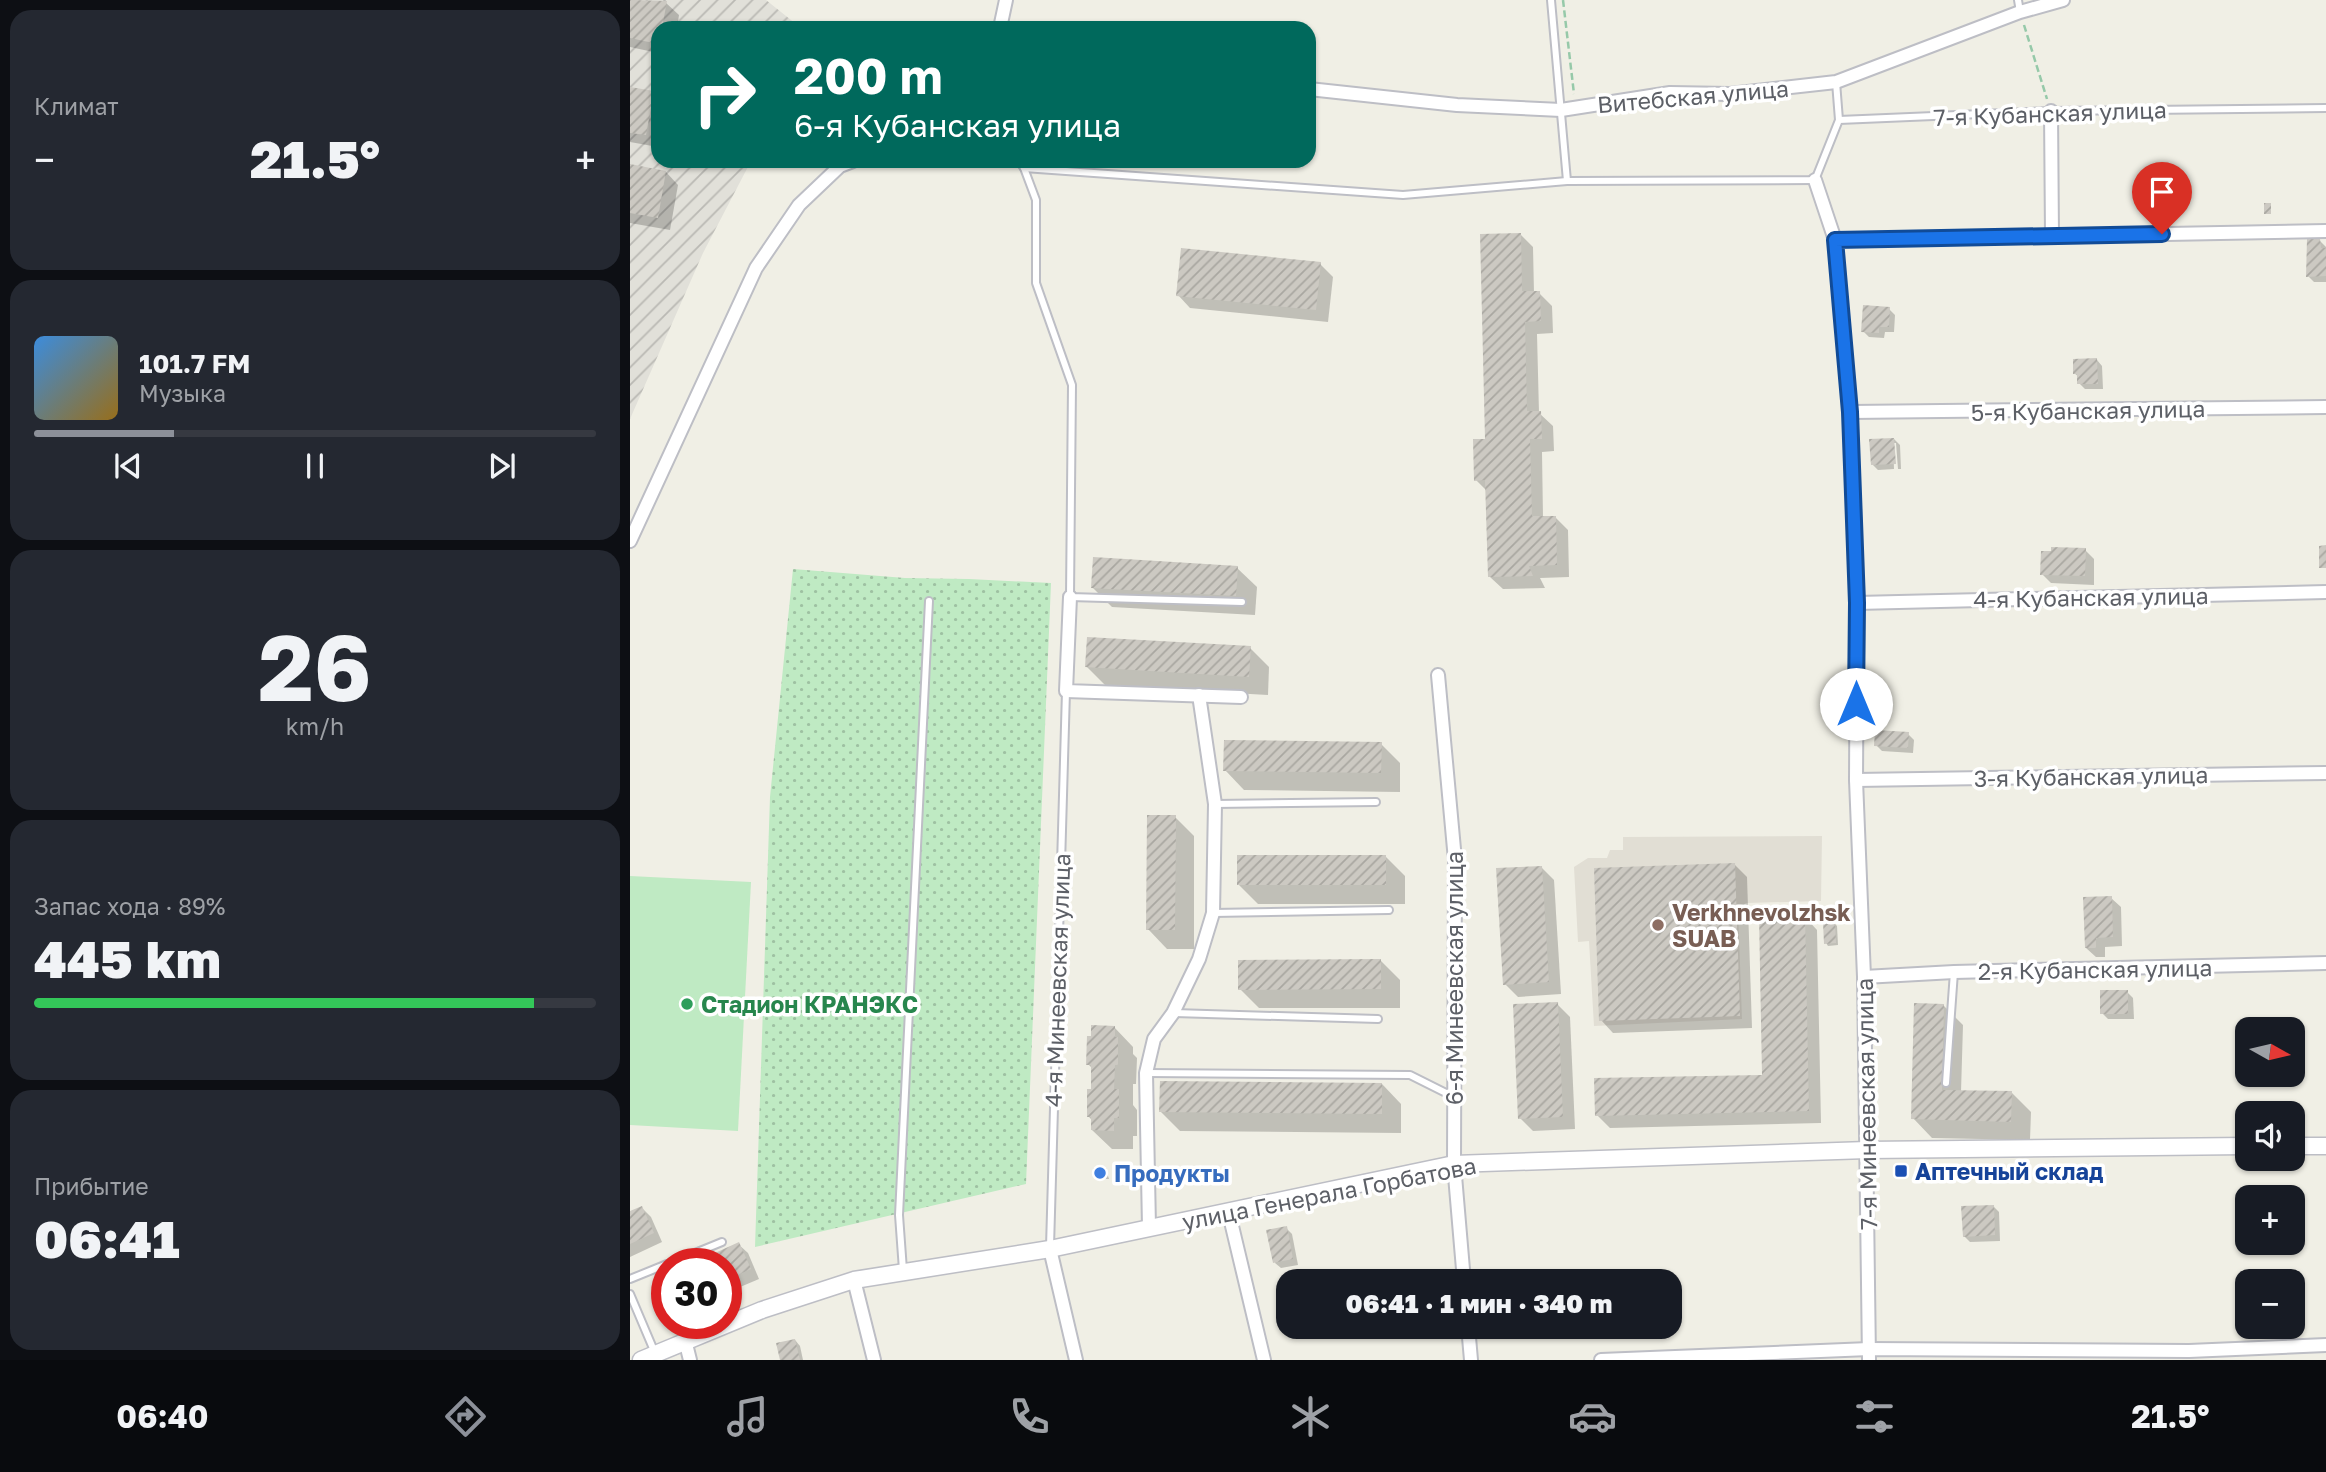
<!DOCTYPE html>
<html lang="ru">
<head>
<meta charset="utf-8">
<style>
  body { margin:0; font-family:"Golos Text",sans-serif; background:#242831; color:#f1f3f6; height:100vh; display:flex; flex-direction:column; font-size:26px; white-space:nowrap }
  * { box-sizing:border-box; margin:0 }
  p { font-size:23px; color:#9ea1a6 }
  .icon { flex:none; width:38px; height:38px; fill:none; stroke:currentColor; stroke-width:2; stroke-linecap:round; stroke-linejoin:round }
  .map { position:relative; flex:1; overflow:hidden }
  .drawer { display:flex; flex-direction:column; gap:10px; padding:10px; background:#0d0f14; width:630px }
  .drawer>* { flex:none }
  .banner { position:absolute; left:21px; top:21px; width:665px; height:147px; border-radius:21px; box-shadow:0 2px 5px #0004; background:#00695c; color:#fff; overflow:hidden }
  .needle { width:46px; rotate:98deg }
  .tools { position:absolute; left:1605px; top:1017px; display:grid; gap:14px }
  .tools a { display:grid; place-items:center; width:70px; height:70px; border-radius:14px; background:#171b24; box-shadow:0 2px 5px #0004; font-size:35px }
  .speed { position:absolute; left:21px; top:1248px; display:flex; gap:14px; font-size:35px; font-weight:700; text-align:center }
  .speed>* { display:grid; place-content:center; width:91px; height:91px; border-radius:50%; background:#171b24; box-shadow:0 2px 5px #0004; line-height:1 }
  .speed .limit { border:10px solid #d22; background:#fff; color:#111 }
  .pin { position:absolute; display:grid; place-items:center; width:60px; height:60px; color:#fff; margin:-72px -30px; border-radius:50% 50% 50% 0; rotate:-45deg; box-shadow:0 0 7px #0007 }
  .pin .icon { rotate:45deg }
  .me { position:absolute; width:77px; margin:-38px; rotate:0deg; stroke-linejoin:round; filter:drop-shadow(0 0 5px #0008) }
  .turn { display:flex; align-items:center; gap:24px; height:147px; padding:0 28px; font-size:32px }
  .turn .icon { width:91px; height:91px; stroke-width:2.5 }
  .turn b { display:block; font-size:49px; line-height:60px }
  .big { font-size:52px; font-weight:800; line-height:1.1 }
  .drawer .widget { flex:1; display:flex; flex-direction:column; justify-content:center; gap:10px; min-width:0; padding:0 24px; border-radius:21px; background:#242831 }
  .drawer .dial { align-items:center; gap:0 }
  .dial b { font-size:91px; line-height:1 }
  .song { display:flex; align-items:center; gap:21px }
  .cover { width:84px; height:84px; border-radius:10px; background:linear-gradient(135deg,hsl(210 70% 55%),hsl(40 70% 35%)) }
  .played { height:7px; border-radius:4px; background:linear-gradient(90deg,#8c9099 25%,#363941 25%) }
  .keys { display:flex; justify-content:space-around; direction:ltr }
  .heat { display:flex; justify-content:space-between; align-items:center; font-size:38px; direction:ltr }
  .charge { height:10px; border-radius:5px; background:linear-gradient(90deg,#34c759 89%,#363941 0) }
  .trip { position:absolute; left:646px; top:1269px; width:406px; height:70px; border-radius:21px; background:#171b24; box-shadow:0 2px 5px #0004; font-weight:800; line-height:70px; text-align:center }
  .dock { display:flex; height:112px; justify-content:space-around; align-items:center; background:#090b0e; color:#9ea1a6 }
  .dock .icon { width:49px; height:49px }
  .dock .active { color:#8c9099 }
  .dock b { font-size:32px; color:#f1f3f6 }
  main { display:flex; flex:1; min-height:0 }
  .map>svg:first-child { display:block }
</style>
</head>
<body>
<main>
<section class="drawer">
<div class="widget"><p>Климат</p>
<div class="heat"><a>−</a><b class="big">21.5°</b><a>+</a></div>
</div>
<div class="widget">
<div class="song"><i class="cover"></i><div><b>101.7 FM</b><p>Музыка</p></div></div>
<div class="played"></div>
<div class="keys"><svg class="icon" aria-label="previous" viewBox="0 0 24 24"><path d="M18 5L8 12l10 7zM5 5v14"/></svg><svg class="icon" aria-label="pause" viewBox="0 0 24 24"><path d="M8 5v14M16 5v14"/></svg><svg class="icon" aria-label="next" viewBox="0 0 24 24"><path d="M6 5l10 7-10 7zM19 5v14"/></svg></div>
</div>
<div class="widget dial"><b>26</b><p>km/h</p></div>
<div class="widget"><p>Запас хода · 89%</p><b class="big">445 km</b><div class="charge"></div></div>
<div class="widget"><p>Прибытие</p><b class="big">06:41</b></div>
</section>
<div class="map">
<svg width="1696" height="1360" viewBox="0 0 1696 1360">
  <defs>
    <pattern id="industrial-furrows" width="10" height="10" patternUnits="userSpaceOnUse" patternTransform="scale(1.75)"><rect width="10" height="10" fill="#e1e0d9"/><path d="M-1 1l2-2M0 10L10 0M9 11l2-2" fill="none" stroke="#bab9b4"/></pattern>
    <pattern id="garden-dots" width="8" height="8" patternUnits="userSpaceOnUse" patternTransform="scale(1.75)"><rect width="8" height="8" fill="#bfeac3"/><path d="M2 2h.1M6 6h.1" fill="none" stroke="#9ec1a2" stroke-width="1.8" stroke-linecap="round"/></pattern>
    <pattern id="building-hatch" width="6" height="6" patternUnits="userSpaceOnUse" patternTransform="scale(1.75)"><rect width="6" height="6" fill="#ccc9c2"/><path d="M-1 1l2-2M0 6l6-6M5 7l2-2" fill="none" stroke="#a9a7a1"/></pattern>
  </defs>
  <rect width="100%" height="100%" fill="#f0efe5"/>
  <polygon fill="url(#industrial-furrows)" points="0,0 136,0 171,28 28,28 28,161 121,161 73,253 0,419"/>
  <polygon fill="#e1ded4" points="1192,836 1191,901 1116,903 1108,909 1112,1019 964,1026 959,941 948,942 944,867 958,858 977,858 980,850 993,850 993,837"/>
  <polygon fill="#bfeac3" points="0,876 121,882 108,1131 0,1125"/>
  <polygon fill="url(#garden-dots)" points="163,569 275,578 339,579 421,583 396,1184 125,1247 140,797"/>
  <g fill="#0003">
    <polygon points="0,0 36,3 49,15 47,28 28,28 28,53 0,47"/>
    <polygon points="0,89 23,93 28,98 28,147 0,142"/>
    <polygon points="0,166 36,172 48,185 40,230 0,223"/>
    <polygon points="890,234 903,247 904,293 909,293 922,306 923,333 907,334 909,413 923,426 924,451 912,452 913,518 925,517 938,530 939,577 910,578 915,588 873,589 860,577 857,491 846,480 857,440"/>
    <polygon points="1690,241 1696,247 1696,282 1684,282 1678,276"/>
    <polygon points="690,264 703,277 698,322 560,308 548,295"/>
    <polygon points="1259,309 1265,315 1264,332 1255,332 1254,338 1239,337 1233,331"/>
    <polygon points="1467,360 1472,366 1473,389 1455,389 1449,383 1449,377 1444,373"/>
    <polygon points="1264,439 1270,445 1271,469 1268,469 1266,443 1263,443 1264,469 1248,470 1242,464"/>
    <polygon points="1455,550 1464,559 1464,585 1421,583 1412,574"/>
    <polygon points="607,568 627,587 625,615 482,607 463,588"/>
    <polygon points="620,648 639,667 638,695 476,686 457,667"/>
    <polygon points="1278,734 1284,740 1283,753 1252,751 1246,745"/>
    <polygon points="751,744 770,763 770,792 614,790 595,770"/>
    <polygon points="545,817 564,836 564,949 537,949 518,929"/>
    <polygon points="756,857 775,876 775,904 628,904 609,885"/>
    <polygon points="1104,864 1117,877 1122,1028 983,1033 971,1020"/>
    <polygon points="911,867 924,880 931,994 888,997 875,984"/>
    <polygon points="1481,898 1491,907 1492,946 1475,947 1475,957 1466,957 1456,948"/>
    <polygon points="1175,917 1187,930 1191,1123 980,1128 967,1115 1134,1077"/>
    <polygon points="1205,924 1207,926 1208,945 1198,946 1196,943"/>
    <polygon points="751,961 770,980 770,1008 629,1008 610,989"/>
    <polygon points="1497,992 1503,998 1504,1019 1478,1019 1472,1013"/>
    <polygon points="927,1004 940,1017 945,1129 903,1131 890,1118"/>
    <polygon points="1314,1006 1333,1025 1331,1092 1382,1093 1401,1112 1400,1140 1302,1138 1283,1118"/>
    <polygon points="484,1027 503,1047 503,1054 507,1058 506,1084 503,1084 503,1105 507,1110 507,1136 503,1136 503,1149 482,1149 462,1130 462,1120 459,1117 463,1091 463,1069 458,1064"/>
    <polygon points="752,1084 771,1104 771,1133 550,1131 531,1112"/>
    <polygon points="476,1170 479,1179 468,1179 465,1177"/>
    <polygon points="1363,1206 1369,1212 1370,1241 1340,1242 1334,1236"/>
    <polygon points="12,1208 21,1217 32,1242 0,1257 0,1213"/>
    <polygon points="656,1228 662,1234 668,1265 651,1268 645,1263"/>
    <polygon points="108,1244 118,1253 129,1279 96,1293 96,1264"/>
    <polygon points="165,1340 170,1346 173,1360 151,1360"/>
  </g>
  <g fill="url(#building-hatch)">
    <polygon points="0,0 37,1 32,28 28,28 28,44 0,38"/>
    <polygon points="0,87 24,91 16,135 0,133"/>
    <polygon points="0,164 36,171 28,218 0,213"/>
    <rect x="1634" y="203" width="7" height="11"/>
    <polygon points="891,233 892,291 910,291 911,321 895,322 897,411 911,411 912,439 900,439 902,516 926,516 927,565 899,566 903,576 858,577 855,480 844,481 843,439 855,439 850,234"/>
    <polygon points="1677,239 1690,239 1691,248 1696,248 1696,276 1676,277"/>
    <polygon points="551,248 691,262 686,310 546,296"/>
    <polygon points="1233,305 1260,307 1259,327 1249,327 1249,333 1231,332"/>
    <polygon points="1467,358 1468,384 1447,384 1447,374 1443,374 1443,359"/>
    <polygon points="1264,438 1266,464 1241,465 1239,439"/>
    <polygon points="1696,545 1696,568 1689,568 1689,546"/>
    <polygon points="1421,547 1456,548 1455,576 1410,575 1411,551 1421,551"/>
    <polygon points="463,557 608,566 606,596 461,588"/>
    <polygon points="457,637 621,646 619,677 455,667"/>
    <polygon points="1245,730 1279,732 1278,748 1244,746"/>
    <polygon points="594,740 752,742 751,773 593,771"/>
    <polygon points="517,815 546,815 545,930 516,930"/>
    <rect x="607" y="855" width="149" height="30"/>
    <polygon points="1105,863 1110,1016 969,1021 964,868"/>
    <polygon points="912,866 919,982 873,985 866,868"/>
    <polygon points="1482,896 1483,937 1466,938 1466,948 1455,948 1453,897"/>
    <polygon points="1175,915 1179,1111 965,1116 964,1078 1132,1075 1129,916"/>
    <polygon points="1193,922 1205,922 1206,943 1194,944"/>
    <polygon points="751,959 751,989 608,990 608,960"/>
    <rect x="1470" y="990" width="28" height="24"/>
    <polygon points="928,1002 933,1117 888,1119 883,1004"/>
    <polygon points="1284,1003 1314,1004 1312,1090 1382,1091 1381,1122 1281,1119"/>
    <polygon points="461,1025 485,1026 485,1037 488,1037 488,1065 485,1065 484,1089 489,1089 489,1118 484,1118 484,1131 461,1130 461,1117 457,1117 457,1089 461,1089 461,1065 456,1065 457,1036 461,1036"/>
    <polygon points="530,1081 752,1083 752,1114 529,1112"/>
    <polygon points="463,1168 477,1168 477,1177 464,1177"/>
    <polygon points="1364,1205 1365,1235 1333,1237 1331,1206"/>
    <polygon points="12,1206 24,1233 0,1244 0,1211"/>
    <polygon points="657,1226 663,1259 643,1263 636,1230"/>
    <polygon points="109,1242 121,1269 96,1280 96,1264 61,1264"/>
    <polygon points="165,1339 170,1360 150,1360 146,1343"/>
  </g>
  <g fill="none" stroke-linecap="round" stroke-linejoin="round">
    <defs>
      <g id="service">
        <polyline points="921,0 937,181 1185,180 1209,120 1421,111 1696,108"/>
        <polyline points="1388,0 1390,12"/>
        <polyline points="1206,82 1209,120"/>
        <polyline points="389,161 394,168 773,195 937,181"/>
        <polyline points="394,168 406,200 406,283 442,385 440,597 612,602"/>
        <polyline points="585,804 746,802"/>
        <polyline points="583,913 759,910"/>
        <polyline points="544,1013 748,1019"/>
        <polyline points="516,1073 780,1075 824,1097"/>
        <polyline points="1316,1083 1324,972"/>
        <polyline points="420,1247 436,691"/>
        <polyline points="38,1264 92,1242"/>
        <polyline points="273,1270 269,1215 299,601"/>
        <polyline points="0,1279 37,1264"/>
        <polyline points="0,1294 25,1353"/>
      </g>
      <g id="minor">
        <polyline points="370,28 376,0"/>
        <polyline points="679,89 827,105 931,110 1040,93 1100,94 1206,82 1390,12 1433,0"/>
        <polyline points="1421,111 1422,236"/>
        <polyline points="1185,180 1205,240 1220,412 1227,603 1226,780 1234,977 1239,1360"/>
        <polyline points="1205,240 1696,231"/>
        <polyline points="1220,412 1696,407"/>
        <polyline points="0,541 126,268 169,205 210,166 223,161"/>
        <polyline points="440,597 436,691 611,697"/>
        <polyline points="1227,603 1696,592"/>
        <polyline points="808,675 825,860 824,1164 834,1281"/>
        <polyline points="1226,780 1696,773"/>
        <polyline points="1234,977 1324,972 1696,963"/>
        <polyline points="602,1210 602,1226 634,1360"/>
        <polyline points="519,1227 516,1073 524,1039 543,1013 569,959 583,913 585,804 569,695"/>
        <polyline points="420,1249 446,1360"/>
        <polyline points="224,1280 244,1360"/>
        <polyline points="838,1326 841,1360"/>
        <polyline points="55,1340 60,1360"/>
        <polyline points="971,1360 1239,1349 1559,1351 1696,1345"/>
      </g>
      <g id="tertiary">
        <polyline points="1662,1146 1696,1146"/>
        <polyline points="11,1360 132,1310 224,1280 420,1249 824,1164 1237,1150 1617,1146"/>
      </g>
    </defs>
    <use href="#service" stroke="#bdbec5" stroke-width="10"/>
    <use href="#minor" stroke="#bdbec5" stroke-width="16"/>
    <use href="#tertiary" stroke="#bdbec5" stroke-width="19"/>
    <g stroke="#96c9a9" stroke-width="2.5" stroke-dasharray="7 3.5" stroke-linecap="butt">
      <polyline points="933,0 944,94"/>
      <polyline points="1394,25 1417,99"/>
      <polyline points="369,161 378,164"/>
    </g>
    <use href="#service" stroke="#fff" stroke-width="6"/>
    <use href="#minor" stroke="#fff" stroke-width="12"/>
    <use href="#tertiary" stroke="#fff" stroke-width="16"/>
  </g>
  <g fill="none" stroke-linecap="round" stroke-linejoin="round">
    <defs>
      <polyline id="route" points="1226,704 1227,603 1220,412 1205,240 1532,234"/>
    </defs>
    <use href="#route" stroke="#114b97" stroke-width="18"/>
    <use href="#route" stroke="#1a73e8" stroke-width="12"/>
  </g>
  <circle fill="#8d6e63" stroke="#fff" stroke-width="2.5" cx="1028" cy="925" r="7"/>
  <circle fill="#2e9e5b" stroke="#fff" stroke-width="2.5" cx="57" cy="1004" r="7"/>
  <rect fill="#1a4fb4" stroke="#fff" stroke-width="2.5" x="1264" y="1164" width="14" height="14" rx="3.5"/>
  <circle fill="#3f7fe0" stroke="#fff" stroke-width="2.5" cx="470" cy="1173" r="7"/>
  <g text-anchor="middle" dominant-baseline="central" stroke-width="7" stroke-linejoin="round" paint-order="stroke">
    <g font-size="23" fill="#5d6067" stroke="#fff">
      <text transform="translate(1063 96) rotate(-5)">Витебская улица</text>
      <text transform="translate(1420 113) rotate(-2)">7-я Кубанская улица</text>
      <text transform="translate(1458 410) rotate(-1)">5-я Кубанская улица</text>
      <text transform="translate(1461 597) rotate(-1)">4-я Кубанская улица</text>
      <text transform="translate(1461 776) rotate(-1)">3-я Кубанская улица</text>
      <text transform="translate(1465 969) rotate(-1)">2-я Кубанская улица</text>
      <text transform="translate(824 978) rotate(-90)">6-я Минеевская улица</text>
      <text transform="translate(427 980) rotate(-88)">4-я Минеевская улица</text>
      <text transform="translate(1236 1104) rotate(-91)">7-я Минеевская улица</text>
      <text transform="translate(699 1193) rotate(-11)">улица Генерала Горбатова</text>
    </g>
    <g font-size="23" font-weight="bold" fill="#785e54" stroke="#fff" text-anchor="start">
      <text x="1042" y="912">Verkhnevolzhsk<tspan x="1042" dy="26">SUAB</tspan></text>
    </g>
    <g font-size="23" font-weight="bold" fill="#27864d" stroke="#fff" text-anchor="start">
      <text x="71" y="1004">Стадион КРАНЭКС</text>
    </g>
    <g font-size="23" font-weight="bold" fill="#164399" stroke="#fff" text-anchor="start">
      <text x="1285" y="1171">Аптечный склад</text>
    </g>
    <g font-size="23" font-weight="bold" fill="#366cbe" stroke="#fff" text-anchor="start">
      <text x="484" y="1173">Продукты</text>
    </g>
  </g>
</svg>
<div class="tools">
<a><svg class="needle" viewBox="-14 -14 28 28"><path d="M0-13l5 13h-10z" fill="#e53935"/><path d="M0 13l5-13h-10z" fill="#9ea1a6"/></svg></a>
<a><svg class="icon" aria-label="sound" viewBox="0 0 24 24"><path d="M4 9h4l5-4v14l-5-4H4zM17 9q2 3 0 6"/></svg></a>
<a>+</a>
<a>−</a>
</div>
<div class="speed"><div class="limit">30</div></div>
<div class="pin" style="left:1532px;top:234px;background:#d93025"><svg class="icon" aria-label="arrive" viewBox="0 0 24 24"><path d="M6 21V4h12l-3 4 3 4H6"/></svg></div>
<svg class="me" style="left:1226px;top:704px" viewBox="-20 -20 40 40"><circle r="19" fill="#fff"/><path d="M0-13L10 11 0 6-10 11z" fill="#1a73e8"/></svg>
<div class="trip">06:41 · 1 мин · 340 m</div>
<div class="banner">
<div class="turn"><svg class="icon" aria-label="right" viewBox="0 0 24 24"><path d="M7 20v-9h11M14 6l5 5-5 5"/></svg><div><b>200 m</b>6-я Кубанская улица</div></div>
</div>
</div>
</main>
<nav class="dock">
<b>06:40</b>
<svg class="icon active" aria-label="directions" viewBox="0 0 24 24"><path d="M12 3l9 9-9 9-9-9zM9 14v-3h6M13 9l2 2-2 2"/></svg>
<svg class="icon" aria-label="music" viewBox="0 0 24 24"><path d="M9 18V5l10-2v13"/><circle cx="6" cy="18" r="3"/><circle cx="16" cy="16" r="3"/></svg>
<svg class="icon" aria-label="phone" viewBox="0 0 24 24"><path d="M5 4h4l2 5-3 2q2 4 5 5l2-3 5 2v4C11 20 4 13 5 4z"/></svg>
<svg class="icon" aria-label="climate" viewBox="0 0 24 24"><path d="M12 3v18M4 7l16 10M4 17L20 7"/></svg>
<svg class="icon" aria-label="car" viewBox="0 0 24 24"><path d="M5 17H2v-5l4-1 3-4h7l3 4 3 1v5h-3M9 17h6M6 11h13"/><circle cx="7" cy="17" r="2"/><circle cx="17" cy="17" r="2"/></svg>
<svg class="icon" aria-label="filters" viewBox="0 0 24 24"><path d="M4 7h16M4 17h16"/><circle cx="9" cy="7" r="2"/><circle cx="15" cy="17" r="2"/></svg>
<b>21.5°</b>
</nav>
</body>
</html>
